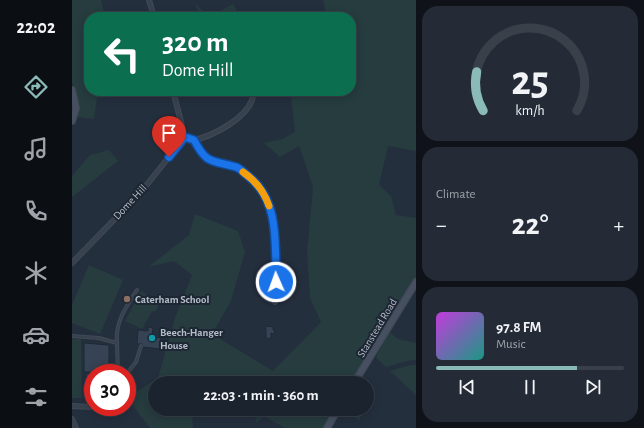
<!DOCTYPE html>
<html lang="en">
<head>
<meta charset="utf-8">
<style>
  body { margin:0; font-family:"Alegreya Sans",sans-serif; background:#242b36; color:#f1f3f6; height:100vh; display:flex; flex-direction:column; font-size:15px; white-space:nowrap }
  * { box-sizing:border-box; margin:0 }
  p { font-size:13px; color:#a0a4aa }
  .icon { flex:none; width:22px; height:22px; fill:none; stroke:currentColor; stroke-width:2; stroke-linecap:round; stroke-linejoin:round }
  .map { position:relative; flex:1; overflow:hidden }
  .panel { display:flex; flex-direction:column; gap:6px; padding:6px; background:#0f1319; width:228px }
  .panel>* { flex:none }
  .guide { position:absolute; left:12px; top:12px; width:272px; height:84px; border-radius:16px; box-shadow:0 2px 10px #0003,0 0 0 1px #39404a; background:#0b6e4f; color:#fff; overflow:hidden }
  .speed { position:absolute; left:12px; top:364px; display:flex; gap:8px; font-size:20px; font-weight:700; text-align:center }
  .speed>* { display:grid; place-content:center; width:52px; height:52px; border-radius:50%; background:#1b232e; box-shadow:0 2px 10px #0003,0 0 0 1px #39404a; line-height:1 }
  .speed .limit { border:6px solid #d22; background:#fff; color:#111 }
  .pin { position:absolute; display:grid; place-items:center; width:34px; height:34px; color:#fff; margin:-41px -17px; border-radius:50% 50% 50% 0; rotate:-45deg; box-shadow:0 0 4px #0007 }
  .pin .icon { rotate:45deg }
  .me { position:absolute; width:44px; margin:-22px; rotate:358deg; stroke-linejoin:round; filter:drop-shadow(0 0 3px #0008) }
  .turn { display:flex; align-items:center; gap:14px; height:84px; padding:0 12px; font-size:18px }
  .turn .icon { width:52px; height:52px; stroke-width:2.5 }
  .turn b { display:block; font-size:28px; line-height:34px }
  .big { font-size:30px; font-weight:600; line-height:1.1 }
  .panel .widget { flex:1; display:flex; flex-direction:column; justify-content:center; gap:6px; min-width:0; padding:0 14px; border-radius:16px; background:#242b36 }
  .panel .dial { align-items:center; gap:0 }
  .dial svg { height:104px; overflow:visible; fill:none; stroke:#39404a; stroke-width:7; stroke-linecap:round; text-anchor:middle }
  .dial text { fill:#f1f3f6; stroke:none }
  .song { display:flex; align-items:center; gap:12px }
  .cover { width:48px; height:48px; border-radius:6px; background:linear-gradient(135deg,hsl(290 70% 55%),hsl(170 70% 35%)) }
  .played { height:4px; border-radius:2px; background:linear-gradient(90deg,#8bbbb9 75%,#39404a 75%) }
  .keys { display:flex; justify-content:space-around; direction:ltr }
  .heat { display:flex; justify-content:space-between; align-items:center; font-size:22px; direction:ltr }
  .trip { position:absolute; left:76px; top:376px; width:226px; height:40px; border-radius:20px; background:#1b232e; box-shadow:0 2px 10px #0003,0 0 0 1px #39404a; font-weight:600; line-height:40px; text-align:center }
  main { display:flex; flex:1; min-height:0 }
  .tabs { display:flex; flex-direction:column; width:72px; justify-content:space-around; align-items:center; background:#0b0e12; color:#a0a4aa }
  .tabs .icon { width:28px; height:28px }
  .tabs .current { color:#8bbbb9 }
  .tabs b { font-size:18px; color:#f1f3f6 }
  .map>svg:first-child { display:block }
</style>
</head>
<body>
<main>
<nav class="tabs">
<b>22:02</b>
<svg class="icon current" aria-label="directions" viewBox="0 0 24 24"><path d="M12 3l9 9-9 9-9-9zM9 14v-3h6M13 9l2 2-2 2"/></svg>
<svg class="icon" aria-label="music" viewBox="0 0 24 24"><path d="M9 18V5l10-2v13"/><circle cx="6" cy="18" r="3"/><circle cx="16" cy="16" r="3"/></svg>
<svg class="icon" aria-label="phone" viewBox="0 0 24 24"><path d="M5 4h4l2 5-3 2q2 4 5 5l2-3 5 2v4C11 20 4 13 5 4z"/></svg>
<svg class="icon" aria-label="climate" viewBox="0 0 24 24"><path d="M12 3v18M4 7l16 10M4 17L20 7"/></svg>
<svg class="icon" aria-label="car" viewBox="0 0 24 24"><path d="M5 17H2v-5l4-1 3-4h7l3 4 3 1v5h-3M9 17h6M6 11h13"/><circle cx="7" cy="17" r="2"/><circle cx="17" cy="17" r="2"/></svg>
<svg class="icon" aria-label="filters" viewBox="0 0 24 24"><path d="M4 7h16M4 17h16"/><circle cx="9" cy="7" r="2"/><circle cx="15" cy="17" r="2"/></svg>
</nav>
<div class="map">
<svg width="344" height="428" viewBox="0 0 344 428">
  <rect width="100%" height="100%" fill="#242f3e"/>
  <g fill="#263c3f">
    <polygon points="0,0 29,0 33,17 17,17 17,91 59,91 60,95 25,98 22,119 5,117 8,108 0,82"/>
    <polygon points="251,0 344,0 344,151 316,146 307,185 319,196 324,215 344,218 344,277 328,307 280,383 83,383 83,409 120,409 121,428 78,428 55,398 86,378 103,318 120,275 102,261 76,267 117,235 123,214 166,231 173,252 159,301 140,334 201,371 249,322 238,298 235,252 241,187 227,146 208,157 192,143 210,139 223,132 219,96 216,91 279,91 279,17 238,17 254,14"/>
    <polygon points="123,3 137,17 161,4 168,17 128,17"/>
    <polygon points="37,150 46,161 0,197 0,176 18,155"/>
    <polygon points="17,265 51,280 28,334 0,323 0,305"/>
    <polygon points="69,291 88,303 83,312 80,311 70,329 53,321"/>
    <polygon points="317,332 326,339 344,343 344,360 335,361 314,367 304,357"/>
    <polygon points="0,339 9,339 10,398 0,398"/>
    <polygon points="338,365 344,365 344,395 318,371"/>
    <polygon points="174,409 263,409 251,428 213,428 192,416 183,424 186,414"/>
    <polygon points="266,409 293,409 295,411 289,415 287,421 282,416"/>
  </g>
  <g fill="#364354" stroke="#1f2835">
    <polygon points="194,326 201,327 201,330 203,330 202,334 199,333 199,339 194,338"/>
    <polygon points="76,327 81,328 80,337 89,338 89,342 90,342 89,349 71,347 70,344 65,344 66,330 76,331"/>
    <polygon points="12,343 37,345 37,372 12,372"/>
  </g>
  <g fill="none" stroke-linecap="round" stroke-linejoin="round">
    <defs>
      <g id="lane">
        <polyline points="0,336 27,338 45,343 46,373"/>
        <path d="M45 343C43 322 54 307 65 290"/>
        <polyline points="55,373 64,362 69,346"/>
        <polyline points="16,385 17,376 21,375"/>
      </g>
      <g id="street">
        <polyline points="77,0 82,17"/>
        <path d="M113 137 122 140C130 155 137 161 154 165 158 166 163 166 166 168 211 191 203 252 205 295L203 302"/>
        <path d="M122 140C141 136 173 119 180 100 181 98 181 94 181 91"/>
        <polyline points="0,263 69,192 113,137 101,91"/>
        <polyline points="0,406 21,407"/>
        <polyline points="41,407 53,408"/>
        <polyline points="0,419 4,428"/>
      </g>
      <g id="secondary">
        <polyline points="0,90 4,108 0,121"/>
        <polyline points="282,383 344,282"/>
        <polyline points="255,428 266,409"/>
      </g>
    </defs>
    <use href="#lane" stroke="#414a57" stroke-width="4"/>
    <use href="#street" stroke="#414a57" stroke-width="6"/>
    <use href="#secondary" stroke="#414a57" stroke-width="8"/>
    <use href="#lane" stroke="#38414e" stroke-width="2"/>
    <use href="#street" stroke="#38414e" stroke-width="4"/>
    <use href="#secondary" stroke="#465061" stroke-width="5.5"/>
  </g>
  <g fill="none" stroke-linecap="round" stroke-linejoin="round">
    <defs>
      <path id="route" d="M97 157 113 137 122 140C135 165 140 160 164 167 168 168 172 173 176 176 208 200 203 246 204 282"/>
    </defs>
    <use href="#route" stroke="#114b97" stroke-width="10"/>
    <use href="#route" stroke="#1a73e8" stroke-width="7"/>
    <path stroke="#f59e0b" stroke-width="7" d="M171 172C184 181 192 191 197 206"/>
  </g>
  <circle fill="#8d6e63" stroke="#1d2633" stroke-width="1.5" cx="55" cy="299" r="4"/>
  <circle fill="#0f9aa8" stroke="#1d2633" stroke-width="1.5" cx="80" cy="338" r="4"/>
  <g text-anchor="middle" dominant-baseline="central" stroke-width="4" stroke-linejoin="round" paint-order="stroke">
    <g font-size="11" fill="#b4bcc9" stroke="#1d2633">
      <text transform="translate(58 202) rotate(-47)">Dome Hill</text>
      <text transform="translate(305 328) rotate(-59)">Stanstead Road</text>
    </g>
    <g font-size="11" font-weight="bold" fill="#b4bcc9" stroke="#1d2633" text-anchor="start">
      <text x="63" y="299">Caterham School</text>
      <text x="88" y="332">Beech-Hanger<tspan x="88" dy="13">House</tspan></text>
    </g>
  </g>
</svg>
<div class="speed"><div class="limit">30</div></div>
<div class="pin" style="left:97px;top:157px;background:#d93025"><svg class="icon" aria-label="arrive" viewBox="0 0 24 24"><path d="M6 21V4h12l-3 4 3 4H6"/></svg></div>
<svg class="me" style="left:204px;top:282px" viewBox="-20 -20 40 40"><circle r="17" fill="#1a73e8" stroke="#fff" stroke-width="3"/><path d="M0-11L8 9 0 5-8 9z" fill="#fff"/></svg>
<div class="trip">22:03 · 1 min · 360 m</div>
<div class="guide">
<div class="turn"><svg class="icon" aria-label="left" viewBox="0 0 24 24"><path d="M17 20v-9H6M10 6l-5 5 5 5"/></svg><div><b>320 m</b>Dome Hill</div></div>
</div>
</div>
<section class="panel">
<div class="widget dial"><svg viewBox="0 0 100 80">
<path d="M14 69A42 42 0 1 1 86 69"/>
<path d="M14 69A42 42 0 0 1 9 39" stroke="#8bbbb9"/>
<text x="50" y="56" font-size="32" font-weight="700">25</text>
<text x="50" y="72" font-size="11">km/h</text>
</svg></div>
<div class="widget"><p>Climate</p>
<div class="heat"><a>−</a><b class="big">22°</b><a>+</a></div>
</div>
<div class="widget">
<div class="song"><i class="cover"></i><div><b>97.8 FM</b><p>Music</p></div></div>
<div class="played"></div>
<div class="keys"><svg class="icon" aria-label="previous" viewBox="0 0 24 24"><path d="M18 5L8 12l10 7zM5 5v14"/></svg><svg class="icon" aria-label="pause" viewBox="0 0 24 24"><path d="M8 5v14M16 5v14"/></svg><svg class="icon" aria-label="next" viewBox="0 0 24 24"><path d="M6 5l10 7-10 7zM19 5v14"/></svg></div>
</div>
</section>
</main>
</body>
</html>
